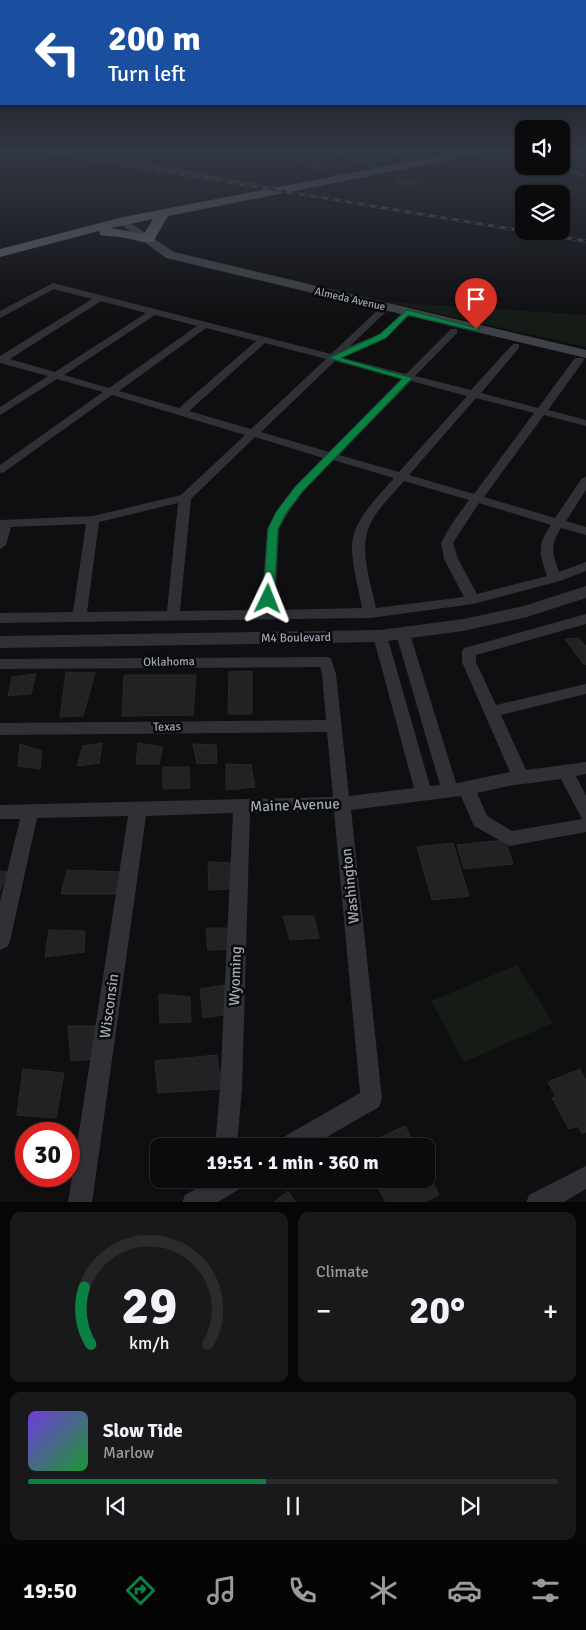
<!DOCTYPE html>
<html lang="en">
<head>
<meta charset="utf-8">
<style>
  body { margin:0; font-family:Signika,sans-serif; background:#19191b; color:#f1f3f6; height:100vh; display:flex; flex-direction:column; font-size:19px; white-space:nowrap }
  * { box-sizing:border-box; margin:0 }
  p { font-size:16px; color:#9a9b9d }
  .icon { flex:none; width:28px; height:28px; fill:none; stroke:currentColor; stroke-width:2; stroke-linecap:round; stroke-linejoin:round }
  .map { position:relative; height:1202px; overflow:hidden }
  .panel { display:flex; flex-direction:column; gap:10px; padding:10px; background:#060607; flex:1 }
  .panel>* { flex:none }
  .banner { position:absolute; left:0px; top:0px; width:586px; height:105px; box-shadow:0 1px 4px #0004,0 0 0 1px #2b2b2e; background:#1a4fa0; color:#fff; overflow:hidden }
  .tools { position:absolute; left:515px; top:120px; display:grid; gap:10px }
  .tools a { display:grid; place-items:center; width:55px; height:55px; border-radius:10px; background:#0b0b0d; box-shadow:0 1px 4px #0004,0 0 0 1px #2b2b2e; font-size:25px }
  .speed { position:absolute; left:15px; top:1122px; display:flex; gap:10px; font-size:25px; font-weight:700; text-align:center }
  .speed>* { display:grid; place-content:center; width:65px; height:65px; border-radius:50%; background:#0b0b0d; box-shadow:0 1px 4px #0004,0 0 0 1px #2b2b2e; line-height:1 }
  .speed .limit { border:8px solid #d22; background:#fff; color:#111 }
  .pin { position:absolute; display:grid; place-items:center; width:42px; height:42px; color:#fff; margin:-51px -21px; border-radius:50% 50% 50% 0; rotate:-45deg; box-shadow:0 0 5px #0007 }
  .pin .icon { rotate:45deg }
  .me { position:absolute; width:55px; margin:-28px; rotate:2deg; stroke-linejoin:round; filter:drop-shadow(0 0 4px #0008) }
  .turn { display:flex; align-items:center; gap:18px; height:105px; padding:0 25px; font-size:22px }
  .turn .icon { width:65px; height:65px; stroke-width:2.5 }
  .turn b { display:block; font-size:35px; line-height:42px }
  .big { font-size:38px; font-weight:700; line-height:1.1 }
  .panel .tile { flex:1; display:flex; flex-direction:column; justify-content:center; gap:8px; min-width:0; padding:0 18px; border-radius:10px; background:#19191b }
  .panel .dial { align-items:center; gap:0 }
  .dial svg { height:130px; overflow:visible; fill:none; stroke:#2b2b2e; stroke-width:7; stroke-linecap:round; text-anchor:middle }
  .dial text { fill:#f1f3f6; stroke:none }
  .song { display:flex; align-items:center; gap:15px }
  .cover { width:60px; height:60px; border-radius:8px; background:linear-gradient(135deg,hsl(260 70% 55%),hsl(130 70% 35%)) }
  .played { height:5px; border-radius:2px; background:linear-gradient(90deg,#0b8043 45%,#2b2b2e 45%) }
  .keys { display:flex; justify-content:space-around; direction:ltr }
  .heat { display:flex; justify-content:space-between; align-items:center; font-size:28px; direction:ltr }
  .panel .tiles { flex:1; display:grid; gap:10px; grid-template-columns:1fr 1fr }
  .tile:last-child { grid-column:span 2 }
  .trip { position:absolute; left:150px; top:1138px; width:285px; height:50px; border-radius:10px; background:#0b0b0d; box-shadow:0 1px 4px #0004,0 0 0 1px #2b2b2e; font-weight:700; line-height:50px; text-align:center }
  .dock { display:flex; height:80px; justify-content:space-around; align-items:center; background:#040405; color:#9a9b9d }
  .dock .icon { width:35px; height:35px }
  .dock .current { color:#0b8043 }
  .dock b { font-size:22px; color:#f1f3f6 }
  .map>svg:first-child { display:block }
</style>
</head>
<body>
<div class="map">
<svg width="586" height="1203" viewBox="0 0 586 1203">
  <rect width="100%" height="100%" fill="#0f0f11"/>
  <g fill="#151c16">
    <polygon points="387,302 586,315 586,347"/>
    <polygon points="517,965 553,1023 464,1062 431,1001"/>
  </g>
  <g fill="#222225" stroke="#29292d">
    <polygon points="349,152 363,152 379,159 369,161"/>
    <polygon points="381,152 393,158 384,160 372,154"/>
    <polygon points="402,152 415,152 425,156 416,158"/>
    <polygon points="317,158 336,167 318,171 299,161"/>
    <polygon points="410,178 419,183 404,186 396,181"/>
    <polygon points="578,638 586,646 586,664 584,665 565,639"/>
    <polygon points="252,671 252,714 228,714 229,672"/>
    <polygon points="66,672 95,673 83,716 60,717"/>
    <polygon points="36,674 31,694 8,696 12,677"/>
    <polygon points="124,675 196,675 193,715 122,716"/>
    <polygon points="102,743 99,763 77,766 83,746"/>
    <polygon points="138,743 163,747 159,764 136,764"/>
    <polygon points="20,744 42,751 40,769 18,766"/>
    <polygon points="193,744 216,745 217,763 197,764"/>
    <polygon points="226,764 251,765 255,787 226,790"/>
    <polygon points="163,767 189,767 190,788 163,789"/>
    <polygon points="505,840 513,864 464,869 457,845"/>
    <polygon points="453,843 469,896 432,900 417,847"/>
    <polygon points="208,862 234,863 234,889 209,890"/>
    <polygon points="67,870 122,872 115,894 61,894"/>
    <polygon points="0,871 7,872 0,891"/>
    <polygon points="283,916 314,916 319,938 290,940"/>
    <polygon points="206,928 231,928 229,949 208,950"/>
    <polygon points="49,930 85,931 84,952 45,957"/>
    <polygon points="225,985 225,1015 203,1018 200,989"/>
    <polygon points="159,994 190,997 191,1022 160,1023"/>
    <polygon points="68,1026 100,1026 93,1059 71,1061"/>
    <polygon points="217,1055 222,1089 158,1093 155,1061"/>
    <polygon points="23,1069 64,1073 56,1118 17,1115"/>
    <polygon points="580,1069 586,1080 586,1132 582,1134 578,1126 569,1129 552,1098 556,1097 548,1082"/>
    <polygon points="405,1126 415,1146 361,1146"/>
    <polygon points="154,1144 190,1146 159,1146 159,1179 193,1179 193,1181 156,1181"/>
    <polygon points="426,1169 439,1195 422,1203 386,1203 374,1179 426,1179"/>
    <polygon points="288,1191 296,1203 273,1203"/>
  </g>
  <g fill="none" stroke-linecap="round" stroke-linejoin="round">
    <g stroke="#303136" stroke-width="4">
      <polyline points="339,152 382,170"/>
      <polyline points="393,152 417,163"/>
      <polyline points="438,152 449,157"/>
      <polyline points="561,166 583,175"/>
    </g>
    <g fill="#303136" fill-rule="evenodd">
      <polygon points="53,152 68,152 121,158 290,190 286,192 121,162"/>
      <path d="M53 283 331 354 382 306 385 305 390 308 350 346 380 334 404 311H410V315L386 338 339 357 406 374 451 329H457V333L415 376 471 390 513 344H519V348L481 393 538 408 575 358H583L584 360 548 410 586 420V426L544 415 484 497 555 518 582 478 586 477V490L566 521 586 527V535L561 528C550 545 552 553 559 572L586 562V571L560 581 473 604 370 618 0 623V613L73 612 86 524 11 527 6 545 0 549V520L93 516 181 495 245 435 112 395 4 472 0 473V465L103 392 57 379 0 415V407L48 376 0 363V356L92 299 54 289 0 318V311ZM101 301 146 313 55 372 10 359ZM155 315 197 326 109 388 64 375ZM206 328 256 341 179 408 119 391ZM265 343 326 359 251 429 189 411ZM335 361 401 379 329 452 261 432ZM411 381 467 396 399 472 339 455ZM476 398 534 413 474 494 409 475ZM255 437 323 458 295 486 276 512 267 529 261 610 180 611 191 499ZM333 460 394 478C377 498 350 522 352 551 353 570 359 590 362 608L275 610 279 529 288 513 303 492ZM404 481 469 500 451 525 441 543 444 559 464 597 376 608C371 583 359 551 369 527 376 510 392 495 404 481ZM178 503 167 611 87 612 99 522ZM479 503 551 525C537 545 539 553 547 576L477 594 458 559 453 543Z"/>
      <path d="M586 614V624L476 655V662L496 705 586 684V694L501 715 526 770 586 762V774L576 776 586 796V832L510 846 474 826 461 796 351 810 382 1099 379 1107 311 1146H279L282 1138 360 1093 334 811 250 813 242 1088 237 1146H215L220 1088 233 813 146 816 92 1203H68L128 816 37 818 10 941 7 947 0 950V901L20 819H0V805L333 797 327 732 0 735V723L326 720 322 674 320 667 0 669V659L326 657 331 658 336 674 349 796 414 788 373 636 375 633H385L387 636 430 786 440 785 396 634 398 631H408L410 634 456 783H458L510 772 462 662V652L464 648ZM561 779 582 819 512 831 487 816 477 793 508 786Z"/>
      <polygon points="586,1166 586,1189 562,1203 526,1203 529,1195"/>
      <polygon points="213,1179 246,1179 243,1187 216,1203 182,1203 185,1195"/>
    </g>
    <polygon fill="#303136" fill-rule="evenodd" points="586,586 586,598 527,617 463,631 380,642 0,648 0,636 380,630 463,619 524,606"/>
    <polygon fill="#3e4146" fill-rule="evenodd" points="123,218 174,252 586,350 586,358 166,258 119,223 117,221"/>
    <path fill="#54585e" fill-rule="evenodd" d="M460 152H481L475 155 168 216 153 242C144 244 134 239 125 238 117 236 108 237 100 235L99 231 0 257V249L123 217ZM153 219 144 234 111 228Z"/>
    <defs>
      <g id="rail">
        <polyline points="44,152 524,231"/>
        <polyline points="524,231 586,241"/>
      </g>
    </defs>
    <use href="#rail" stroke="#43464b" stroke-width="3"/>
    <use href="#rail" stroke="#0a0a0c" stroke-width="2" stroke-dasharray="6" stroke-linecap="butt"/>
  </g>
  <linearGradient id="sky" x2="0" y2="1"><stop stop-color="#080809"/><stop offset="0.47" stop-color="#313743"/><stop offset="1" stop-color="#313743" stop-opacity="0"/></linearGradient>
  <rect width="586" height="320" fill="url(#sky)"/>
  <polygon fill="#0b8043" stroke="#07532c" points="407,310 480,329 476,331 408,315 386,338 341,358 412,378 302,492 286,513 278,529 274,599 268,603 264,602 263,599 268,529 276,512 295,487 402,379 329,358 380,334"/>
  <g text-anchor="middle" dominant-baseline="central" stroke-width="5" stroke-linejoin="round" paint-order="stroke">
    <g font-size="11" fill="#9fa7b3" stroke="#0a0a0c">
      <text transform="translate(350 299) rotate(13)">Almeda Avenue</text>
    </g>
    <g font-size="12" fill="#9fa7b3" stroke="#0a0a0c">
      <text transform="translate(296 638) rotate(-1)">M4 Boulevard</text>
      <text transform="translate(169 662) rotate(-1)">Oklahoma</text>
      <text transform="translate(167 727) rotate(-1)">Texas</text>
    </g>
    <g font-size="15" fill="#9fa7b3" stroke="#0a0a0c">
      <text transform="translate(295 805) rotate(-2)">Maine Avenue</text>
      <text transform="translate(350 886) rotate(-96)">Washington</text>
      <text transform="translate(235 976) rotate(-88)">Wyoming</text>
      <text transform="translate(109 1006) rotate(-82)">Wisconsin</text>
    </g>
  </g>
</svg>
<div class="tools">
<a><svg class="icon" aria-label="sound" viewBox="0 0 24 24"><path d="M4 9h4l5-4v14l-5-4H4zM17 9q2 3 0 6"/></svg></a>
<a><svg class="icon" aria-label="layers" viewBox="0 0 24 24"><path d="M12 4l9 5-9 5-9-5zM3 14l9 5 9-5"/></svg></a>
</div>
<div class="speed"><div class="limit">30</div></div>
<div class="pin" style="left:476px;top:329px;background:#d93025"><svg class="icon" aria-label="arrive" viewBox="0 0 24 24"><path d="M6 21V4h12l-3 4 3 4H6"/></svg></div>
<svg class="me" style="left:268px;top:599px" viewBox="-20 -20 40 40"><path d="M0-17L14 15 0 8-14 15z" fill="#0b8043" stroke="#fff" stroke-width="4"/></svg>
<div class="trip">19:51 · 1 min · 360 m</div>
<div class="banner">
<div class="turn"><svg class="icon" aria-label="left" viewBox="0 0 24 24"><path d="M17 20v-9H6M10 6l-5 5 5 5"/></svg><div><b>200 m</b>Turn left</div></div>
</div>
</div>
<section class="panel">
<div class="tiles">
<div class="tile dial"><svg viewBox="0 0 100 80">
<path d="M14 69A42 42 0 1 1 86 69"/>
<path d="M14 69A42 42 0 0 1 10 34" stroke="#0b8043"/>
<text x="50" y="56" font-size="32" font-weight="700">29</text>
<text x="50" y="72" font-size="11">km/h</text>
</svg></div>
<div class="tile"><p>Climate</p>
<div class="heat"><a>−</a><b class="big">20°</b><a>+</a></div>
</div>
<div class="tile">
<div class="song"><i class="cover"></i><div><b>Slow Tide</b><p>Marlow</p></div></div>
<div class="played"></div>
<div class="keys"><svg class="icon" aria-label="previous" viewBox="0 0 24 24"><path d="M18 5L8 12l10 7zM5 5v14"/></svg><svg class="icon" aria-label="pause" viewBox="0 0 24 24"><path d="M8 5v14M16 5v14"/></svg><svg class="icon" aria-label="next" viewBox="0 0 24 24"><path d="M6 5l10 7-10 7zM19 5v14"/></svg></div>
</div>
</div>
</section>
<nav class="dock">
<b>19:50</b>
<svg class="icon current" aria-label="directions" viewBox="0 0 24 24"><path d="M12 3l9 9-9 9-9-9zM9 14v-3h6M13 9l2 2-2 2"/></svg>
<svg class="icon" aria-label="music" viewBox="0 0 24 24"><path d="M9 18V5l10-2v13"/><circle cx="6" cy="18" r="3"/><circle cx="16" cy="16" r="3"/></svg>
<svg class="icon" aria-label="phone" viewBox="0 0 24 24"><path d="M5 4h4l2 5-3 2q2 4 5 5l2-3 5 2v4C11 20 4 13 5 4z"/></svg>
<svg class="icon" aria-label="climate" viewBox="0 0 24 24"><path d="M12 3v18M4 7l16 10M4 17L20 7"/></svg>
<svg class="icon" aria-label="car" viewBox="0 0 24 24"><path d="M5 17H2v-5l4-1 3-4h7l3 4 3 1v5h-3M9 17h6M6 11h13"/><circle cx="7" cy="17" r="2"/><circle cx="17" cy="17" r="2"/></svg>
<svg class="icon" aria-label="filters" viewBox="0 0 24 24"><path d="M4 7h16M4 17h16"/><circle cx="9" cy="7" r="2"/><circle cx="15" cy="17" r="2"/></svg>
</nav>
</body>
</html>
